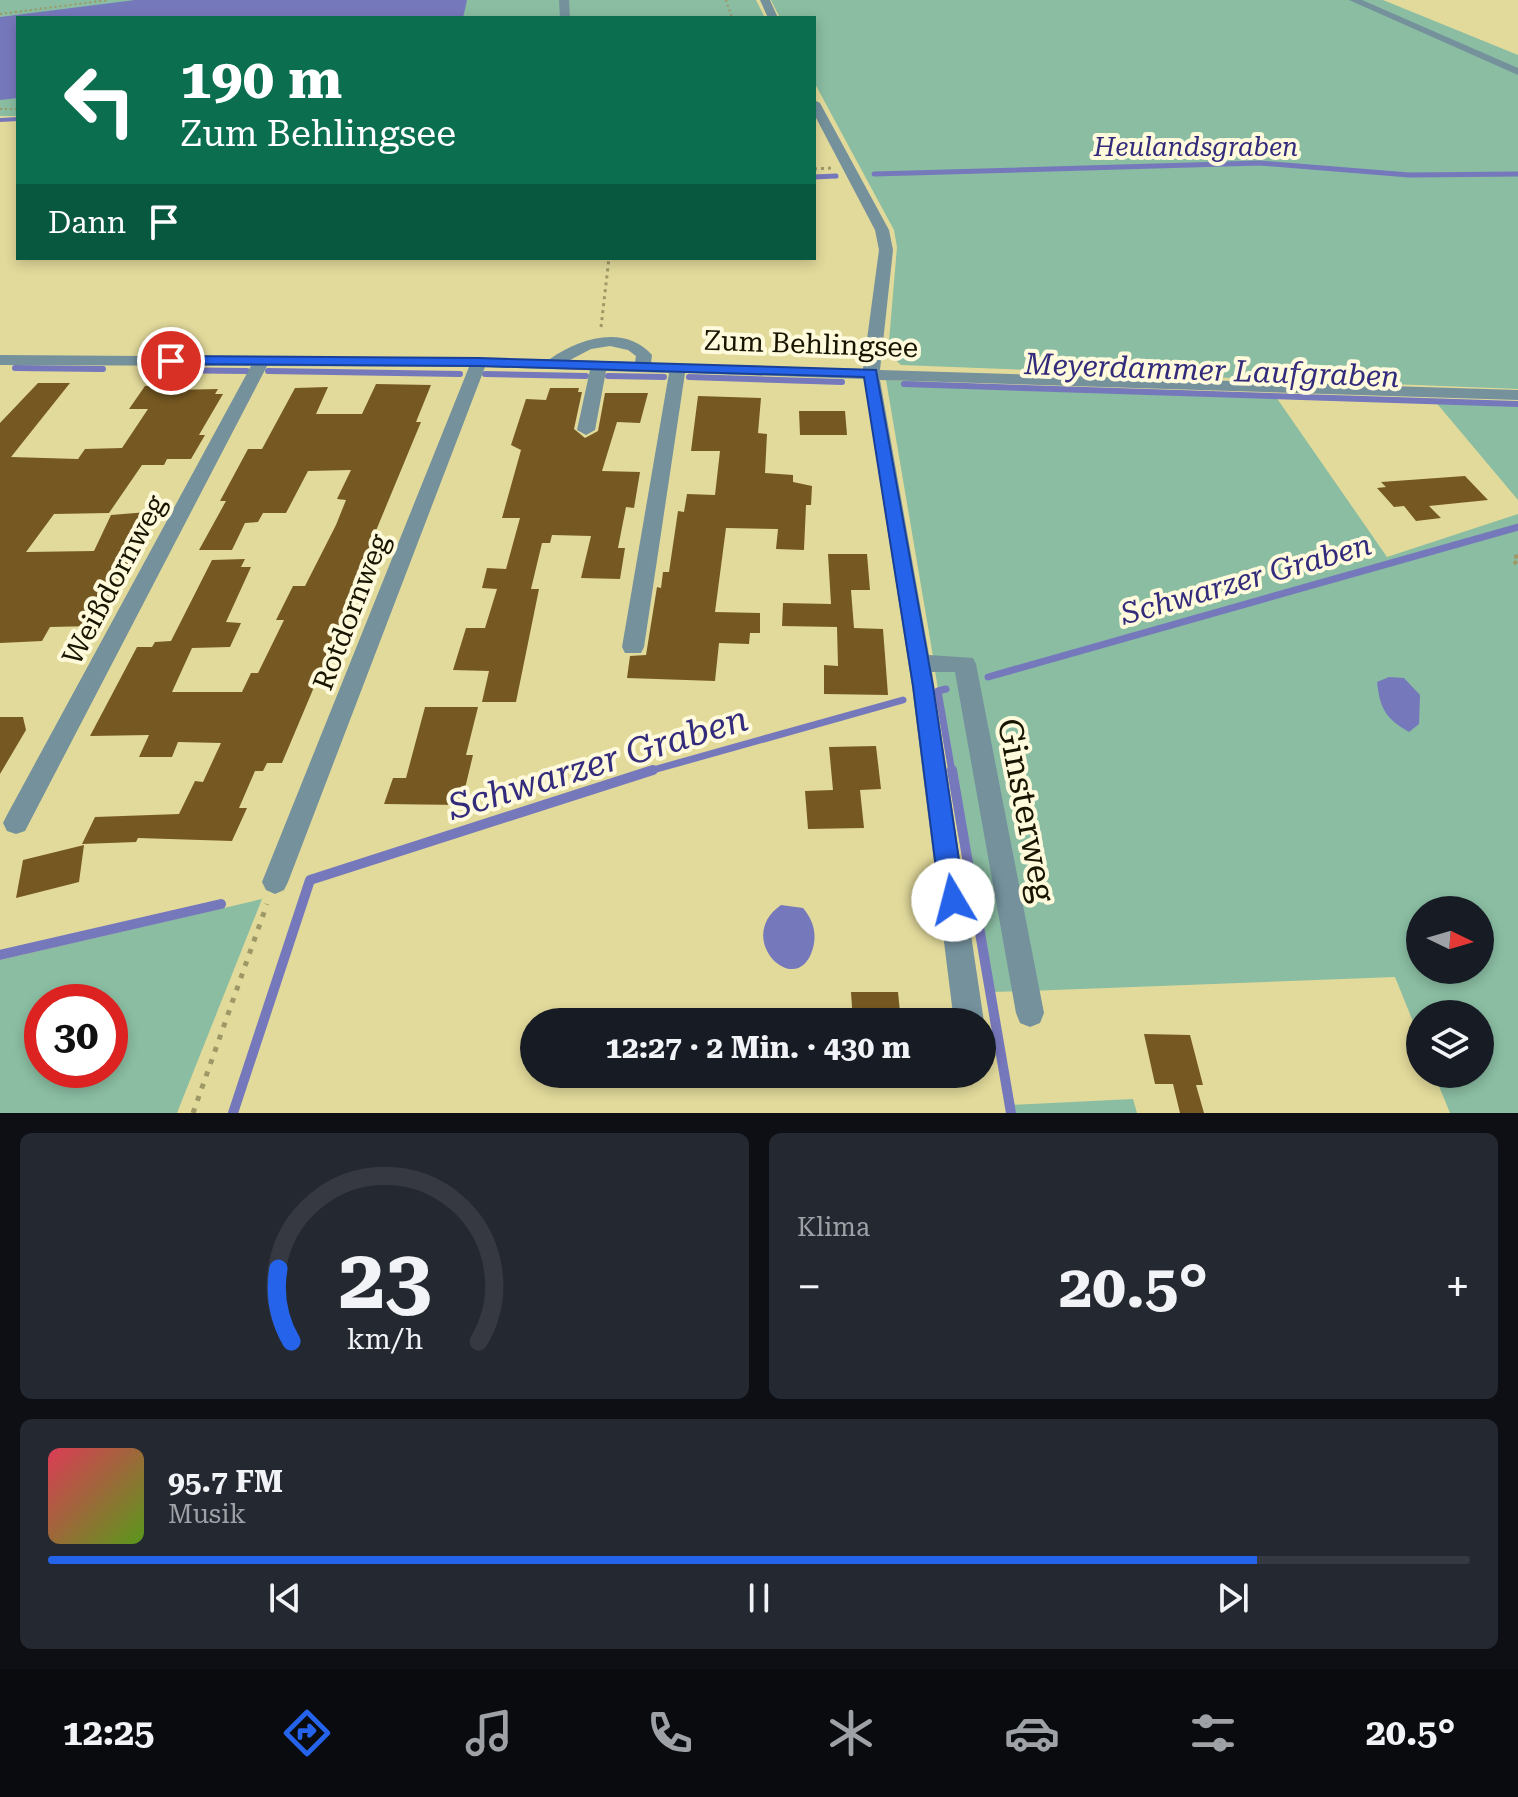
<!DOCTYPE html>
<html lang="de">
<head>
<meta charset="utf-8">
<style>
  body { margin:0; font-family:"Roboto Serif",serif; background:#242831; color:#f1f3f6; height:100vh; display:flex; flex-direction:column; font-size:30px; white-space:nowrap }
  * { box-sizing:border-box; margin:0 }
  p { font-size:26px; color:#9ea1a6 }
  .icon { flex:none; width:44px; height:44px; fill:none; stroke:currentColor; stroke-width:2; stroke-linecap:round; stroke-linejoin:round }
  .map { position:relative; height:1113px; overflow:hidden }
  .sheet { display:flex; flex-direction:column; gap:20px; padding:20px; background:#0d0f14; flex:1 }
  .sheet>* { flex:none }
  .hud { position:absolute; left:16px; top:16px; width:800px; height:244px; border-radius:0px; box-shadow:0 4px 12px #0003; background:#0b6e4f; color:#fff; overflow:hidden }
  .needle { width:52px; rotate:95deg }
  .controls { position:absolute; left:1406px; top:896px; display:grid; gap:16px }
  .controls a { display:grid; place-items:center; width:88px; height:88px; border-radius:50%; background:#171b24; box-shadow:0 4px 12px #0003; font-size:40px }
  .speed { position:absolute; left:24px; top:984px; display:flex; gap:16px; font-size:40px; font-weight:700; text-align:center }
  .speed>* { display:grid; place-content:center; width:104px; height:104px; border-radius:50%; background:#171b24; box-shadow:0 4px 12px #0003; line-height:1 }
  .speed .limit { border:12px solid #d22; background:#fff; color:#111 }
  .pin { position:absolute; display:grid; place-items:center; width:68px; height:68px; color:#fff; margin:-34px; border:4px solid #fff; border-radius:50%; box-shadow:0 2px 8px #0007 }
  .me { position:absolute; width:88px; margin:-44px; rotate:352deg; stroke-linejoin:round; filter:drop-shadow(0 0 6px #0008) }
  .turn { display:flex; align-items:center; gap:28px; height:168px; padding:0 32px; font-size:36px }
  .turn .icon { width:104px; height:104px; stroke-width:2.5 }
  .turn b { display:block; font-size:56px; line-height:68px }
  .then { display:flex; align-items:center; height:76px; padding:0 32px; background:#0003; gap:16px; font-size:30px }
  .big { font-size:60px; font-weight:700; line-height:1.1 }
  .sheet .card { flex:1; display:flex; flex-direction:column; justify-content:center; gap:12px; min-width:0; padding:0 28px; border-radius:12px; background:#242831 }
  .sheet .dial { align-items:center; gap:0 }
  .dial svg { height:208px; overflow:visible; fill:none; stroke:#363941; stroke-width:7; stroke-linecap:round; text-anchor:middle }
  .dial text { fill:#f1f3f6; stroke:none }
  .song { display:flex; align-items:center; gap:24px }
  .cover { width:96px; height:96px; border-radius:12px; background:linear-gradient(135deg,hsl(350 70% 55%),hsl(90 70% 35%)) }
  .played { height:8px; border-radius:4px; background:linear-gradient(90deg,#2563eb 85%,#363941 85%) }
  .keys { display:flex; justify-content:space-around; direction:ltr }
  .heat { display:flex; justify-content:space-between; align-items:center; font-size:44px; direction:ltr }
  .sheet .tiles { flex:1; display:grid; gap:20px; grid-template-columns:1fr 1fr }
  .card:last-child { grid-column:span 2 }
  .trip { position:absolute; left:520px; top:1008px; width:476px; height:80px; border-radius:40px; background:#171b24; box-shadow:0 4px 12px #0003; font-weight:700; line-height:80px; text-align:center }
  .tab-bar { display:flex; height:128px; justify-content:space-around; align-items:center; background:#090b0e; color:#9ea1a6 }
  .tab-bar .icon { width:56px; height:56px }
  .tab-bar .on { color:#2563eb }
  .tab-bar b { font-size:36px; color:#f1f3f6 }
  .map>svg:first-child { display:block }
</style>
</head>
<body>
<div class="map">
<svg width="1518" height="1113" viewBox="0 0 1518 1113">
  <rect width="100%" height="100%" fill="#e2da9b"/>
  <g fill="#8abda2" fill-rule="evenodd">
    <polygon points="0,0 756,0 765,18 18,18 18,116 0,116"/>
    <polygon points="771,0 1383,0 1518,55 1518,389 901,365 888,353 897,247 894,230 814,82 814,18 780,18"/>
    <path d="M886 380 1276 397 1387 557 1518 514V1113H1450L1434 1074H1480V1014H1420V1039L1395 977 1028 991 968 664 934 662ZM1420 910H1480V970H1420Z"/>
    <polygon points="1434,400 1518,402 1518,500"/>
    <polygon points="934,665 964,666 1023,991 989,992"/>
    <path d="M262 899 177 1113H0V960ZM42 1002H110V1070H42Z"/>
    <polygon points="1133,1099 1137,1113 1011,1113 1010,1105"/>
  </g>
  <g fill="#7678bc">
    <polygon points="135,0 467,0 463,18 18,18 18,98 0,100 0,17"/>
    <path d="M1389 677 1404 678 1420 695 1419 724 1409 732C1386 719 1380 709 1377 682Z"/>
    <path d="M781 905 803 908C813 920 817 933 813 948 798 1002 732 939 781 905Z"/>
  </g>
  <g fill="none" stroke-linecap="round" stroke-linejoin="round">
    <polyline stroke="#7678bc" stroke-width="4" points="0,120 18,119"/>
    <g stroke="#7678bc" stroke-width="5">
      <polyline points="874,174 1260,163 1409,175 1518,174"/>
      <polyline points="814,177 836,176"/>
    </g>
    <g stroke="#7678bc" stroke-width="6">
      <polyline points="15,368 103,369"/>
      <polyline points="149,370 247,371"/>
      <polyline points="268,371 460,374"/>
      <polyline points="485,374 586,376"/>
      <polyline points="608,376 664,377"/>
      <polyline points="689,377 842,382"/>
      <polyline points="904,384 1518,404"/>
    </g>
    <g stroke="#7678bc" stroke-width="7">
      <polyline points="988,677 1518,527"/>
      <polyline points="946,689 938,691 952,772"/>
      <polyline points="646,772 903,700"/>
    </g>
    <g stroke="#7678bc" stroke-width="10">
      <polyline points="952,770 1011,1113"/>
      <polyline points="0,955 221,904"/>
      <polyline points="233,1113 310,880 653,770"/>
    </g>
  </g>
  <g fill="#765922">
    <polygon points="38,383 70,383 11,457 78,459 85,449 122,448 148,409 129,409 145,386 173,386 171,390 218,389 215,394 223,394 199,435 205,435 191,459 167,459 164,465 142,465 109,513 54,514 26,552 94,551 111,515 160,511 138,557 134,557 126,578 120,579 94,626 50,627 42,641 0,643 0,423"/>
    <polygon points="376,384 431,385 416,422 421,422 375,533 379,533 282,763 267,763 263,771 255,771 239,808 247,808 232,841 138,838 136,842 82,844 95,817 179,814 195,781 203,782 221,743 178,742 172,757 139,757 149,735 90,736 137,647 152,647 155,642 171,641 212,560 245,559 241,567 251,567 226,622 241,623 230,647 192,648 172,692 242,692 251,673 258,673 284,620 276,620 293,586 305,586 336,525 346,500 337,499 351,470 308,471 286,513 263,513 258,522 245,523 232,550 199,550 226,501 220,501 248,449 262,449 295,388 328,387 316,414 362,414"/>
    <polygon points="550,388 579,388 578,392 582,392 574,429 585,438 598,431 605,393 648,393 640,423 617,422 602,471 640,472 634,508 626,507 618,548 625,548 620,579 581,578 591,536 552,535 550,543 542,543 531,589 539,589 516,702 482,702 489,671 453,670 466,628 485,628 497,589 482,588 487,568 506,569 520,518 502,518 521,450 511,445 526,399 546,400"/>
    <polygon points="698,396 761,398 758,433 767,434 765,473 793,475 793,482 812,486 811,505 806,505 804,550 776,549 778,529 726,528 715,612 760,613 760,633 750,633 749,644 719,643 715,681 627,678 630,656 646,655 657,587 661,588 663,572 669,572 678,511 684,512 687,494 715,495 720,451 691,451"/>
    <polygon points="799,411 845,411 847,435 800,435"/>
    <polygon points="1465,476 1488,500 1429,506 1441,518 1416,521 1404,506 1394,507 1377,488 1386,487 1381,482"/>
    <polygon points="828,554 867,554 870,590 851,590 854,628 883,629 888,695 824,694 824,665 838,666 837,627 782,626 783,603 831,604"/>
    <polygon points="425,707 478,707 466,755 473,755 461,805 384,804 393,778 406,778"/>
    <polygon points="0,717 23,717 26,730 0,774"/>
    <polygon points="876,746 881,789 860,790 864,828 808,829 805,791 833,790 829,747"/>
    <polygon points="84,845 79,882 16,898 23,860"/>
    <polygon points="851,992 898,992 901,1022 853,1022"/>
    <polygon points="1144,1034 1190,1035 1203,1085 1196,1085 1204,1113 1180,1113 1173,1084 1155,1084"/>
  </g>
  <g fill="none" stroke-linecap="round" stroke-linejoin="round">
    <g stroke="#9e9867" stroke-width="2" stroke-dasharray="2 3" stroke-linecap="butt">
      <polyline points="726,0 732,18"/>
      <polyline points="0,14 108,0"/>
      <polyline points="0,109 18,109"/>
    </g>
    <g stroke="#9e9867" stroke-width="3" stroke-dasharray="3 4" stroke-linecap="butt">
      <polyline points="814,169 831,168"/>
      <polyline points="601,327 609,258"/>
    </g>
    <polyline stroke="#9e9867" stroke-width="4" stroke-dasharray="4 6" stroke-linecap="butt" points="1518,556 1512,558 1518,566"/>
    <polyline stroke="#9e9867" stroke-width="5" stroke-dasharray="5 8" stroke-linecap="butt" points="193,1113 267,904"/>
    <g fill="#74919c" fill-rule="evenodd">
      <polygon points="559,0 569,0 570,18 560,18"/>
      <polygon points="760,0 770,0 778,18 768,18"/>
      <polygon points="1349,0 1362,0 1518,68 1518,75"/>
      <path d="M814 100 820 103 889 230 893 250 880 370 1518 390V400L880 380 929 655 973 658 976 664 1044 1013 1040 1023 1030 1027 1020 1023 1016 1013 955 672H932L984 1022 982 1026V1022H954L912 686 864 379 685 373 644 647 641 653H625L622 647 669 373 606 371 595 430 586 435 577 430 590 370 485 367 288 882 284 890 275 894 266 890 262 882 469 367 267 366 25 831 16 834 7 831 3 823 7 815 251 366 0 365V355L550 359C579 338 625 324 652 355L651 363 863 369 879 250 875 230 814 114ZM610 346 628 350 636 356 635 362 570 360 591 349Z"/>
    </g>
  </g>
  <polygon fill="#2563eb" stroke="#184099" stroke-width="2" points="171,356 479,358 876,370 933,686 965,900 961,907 953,911 944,907 940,900 913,686 864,377 479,366 165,364 165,357"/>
  <g text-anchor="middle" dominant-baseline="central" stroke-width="8" stroke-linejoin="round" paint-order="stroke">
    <g font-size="26" font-style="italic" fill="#332b7c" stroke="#fefadb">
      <text x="1196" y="147">Heulandsgraben</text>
    </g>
    <g font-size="28" fill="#171400" stroke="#fefadb">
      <text transform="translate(811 344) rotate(2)">Zum Behlingsee</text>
      <text transform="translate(114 580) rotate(-62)">Weißdornweg</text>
      <text transform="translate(351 612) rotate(-69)">Rotdornweg</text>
    </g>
    <g font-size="30" font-style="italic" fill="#332b7c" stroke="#fefadb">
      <text transform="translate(1212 370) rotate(2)">Meyerdammer Laufgraben</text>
      <text transform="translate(1246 579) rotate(-16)">Schwarzer Graben</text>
    </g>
    <g font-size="34" fill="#171400" stroke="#fefadb">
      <text transform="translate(1027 810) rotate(79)">Ginsterweg</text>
    </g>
    <g font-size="36" font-style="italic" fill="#332b7c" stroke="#fefadb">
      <text transform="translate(598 763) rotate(-17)">Schwarzer Graben</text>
    </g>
  </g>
</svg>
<div class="controls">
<a><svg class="needle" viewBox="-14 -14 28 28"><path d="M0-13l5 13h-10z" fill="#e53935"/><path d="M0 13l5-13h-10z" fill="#9ea1a6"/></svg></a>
<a><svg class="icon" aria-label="layers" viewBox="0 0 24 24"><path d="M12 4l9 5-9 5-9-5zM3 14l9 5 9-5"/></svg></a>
</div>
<div class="speed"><div class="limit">30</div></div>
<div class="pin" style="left:171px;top:361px;background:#d93025"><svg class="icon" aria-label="arrive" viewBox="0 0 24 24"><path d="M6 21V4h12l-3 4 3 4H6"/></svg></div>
<svg class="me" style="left:953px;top:900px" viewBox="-20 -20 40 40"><circle r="19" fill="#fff"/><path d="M0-13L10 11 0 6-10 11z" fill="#2563eb"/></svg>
<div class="trip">12:27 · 2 Min. · 430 m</div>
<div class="hud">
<div class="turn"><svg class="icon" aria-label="left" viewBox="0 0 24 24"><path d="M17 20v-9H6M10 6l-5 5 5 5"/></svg><div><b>190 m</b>Zum Behlingsee</div></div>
<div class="then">Dann<svg class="icon" aria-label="arrive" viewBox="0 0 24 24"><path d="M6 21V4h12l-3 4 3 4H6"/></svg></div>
</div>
</div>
<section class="sheet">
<div class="tiles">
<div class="card dial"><svg viewBox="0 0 100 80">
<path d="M14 69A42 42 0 1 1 86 69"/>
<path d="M14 69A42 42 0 0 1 9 41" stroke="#2563eb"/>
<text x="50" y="56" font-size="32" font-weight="700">23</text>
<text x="50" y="72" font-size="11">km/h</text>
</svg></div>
<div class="card"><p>Klima</p>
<div class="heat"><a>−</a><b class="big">20.5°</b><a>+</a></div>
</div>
<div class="card">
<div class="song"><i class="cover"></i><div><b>95.7 FM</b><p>Musik</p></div></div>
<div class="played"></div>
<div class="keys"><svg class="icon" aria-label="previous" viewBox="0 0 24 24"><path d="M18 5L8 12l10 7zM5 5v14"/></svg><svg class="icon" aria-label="pause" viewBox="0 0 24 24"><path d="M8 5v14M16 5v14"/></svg><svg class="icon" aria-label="next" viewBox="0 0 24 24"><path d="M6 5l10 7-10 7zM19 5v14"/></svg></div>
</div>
</div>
</section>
<nav class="tab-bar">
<b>12:25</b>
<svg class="icon on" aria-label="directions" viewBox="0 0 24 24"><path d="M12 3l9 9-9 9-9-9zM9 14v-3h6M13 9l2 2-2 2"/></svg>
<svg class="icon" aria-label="music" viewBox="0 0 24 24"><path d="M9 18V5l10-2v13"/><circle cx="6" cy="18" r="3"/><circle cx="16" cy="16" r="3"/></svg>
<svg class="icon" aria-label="phone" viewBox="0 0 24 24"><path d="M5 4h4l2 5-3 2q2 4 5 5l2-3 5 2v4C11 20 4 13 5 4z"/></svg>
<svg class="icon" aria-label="climate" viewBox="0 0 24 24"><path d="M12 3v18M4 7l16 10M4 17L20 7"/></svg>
<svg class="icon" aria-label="car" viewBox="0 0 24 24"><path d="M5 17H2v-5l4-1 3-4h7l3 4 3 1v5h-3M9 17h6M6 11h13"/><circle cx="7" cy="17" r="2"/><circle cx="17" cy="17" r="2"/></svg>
<svg class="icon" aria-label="filters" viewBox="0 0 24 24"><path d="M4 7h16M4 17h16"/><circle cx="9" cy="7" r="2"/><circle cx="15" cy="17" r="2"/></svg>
<b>20.5°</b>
</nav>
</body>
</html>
